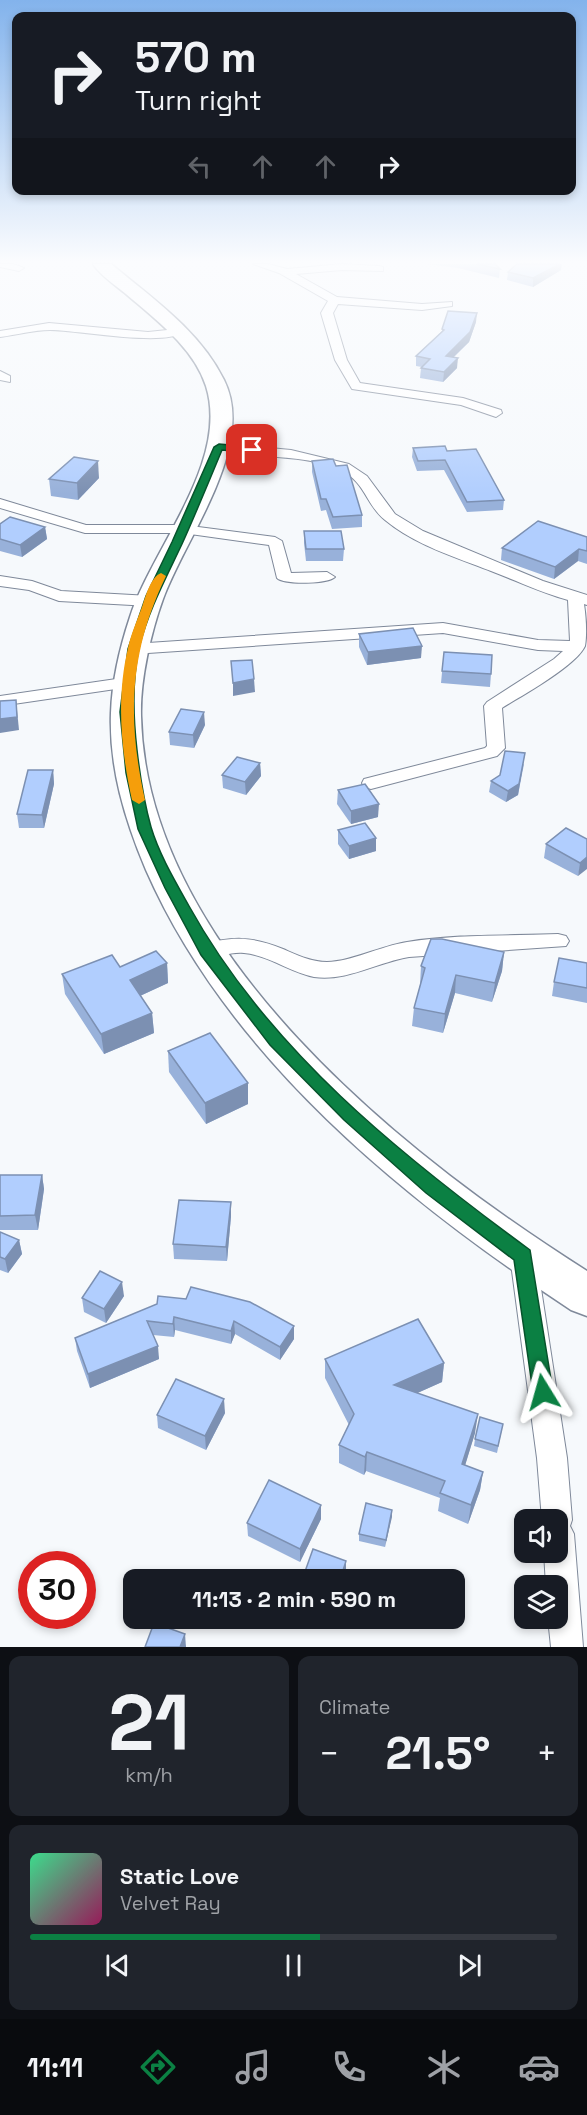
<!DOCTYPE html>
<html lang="en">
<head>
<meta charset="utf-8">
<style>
  body { margin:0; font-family:"Space Grotesk",sans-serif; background:#20242c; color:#f1f3f6; height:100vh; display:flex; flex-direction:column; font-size:22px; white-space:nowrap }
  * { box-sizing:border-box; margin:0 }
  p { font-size:20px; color:#9ea1a6 }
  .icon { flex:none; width:33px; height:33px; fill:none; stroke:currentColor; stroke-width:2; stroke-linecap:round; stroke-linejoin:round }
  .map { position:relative; height:1647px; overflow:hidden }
  .drawer { display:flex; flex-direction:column; gap:9px; padding:9px; background:#0d0f14; flex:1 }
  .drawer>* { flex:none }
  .guide { position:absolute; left:12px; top:12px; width:564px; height:183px; border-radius:12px; box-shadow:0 3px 9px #0003; background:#171b24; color:#f1f3f6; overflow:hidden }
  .controls { position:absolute; left:514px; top:1509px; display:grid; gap:12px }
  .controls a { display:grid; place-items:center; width:54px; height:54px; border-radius:12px; background:#171b24; box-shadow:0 3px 9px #0003; font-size:30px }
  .speed { position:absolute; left:18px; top:1551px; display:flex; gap:12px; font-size:30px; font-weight:700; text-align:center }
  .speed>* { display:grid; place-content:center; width:78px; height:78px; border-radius:50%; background:#171b24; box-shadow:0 3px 9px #0003; line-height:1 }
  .speed .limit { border:9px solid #d22; background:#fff; color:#111 }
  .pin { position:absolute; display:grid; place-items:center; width:51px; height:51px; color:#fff; margin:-26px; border-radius:12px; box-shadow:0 3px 9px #0006 }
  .me { position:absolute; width:66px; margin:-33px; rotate:352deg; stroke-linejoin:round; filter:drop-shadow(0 0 4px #0008) }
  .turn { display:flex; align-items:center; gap:21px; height:126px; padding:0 24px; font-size:27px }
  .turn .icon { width:78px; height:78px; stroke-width:2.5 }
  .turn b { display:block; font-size:42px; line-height:51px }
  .lanes { display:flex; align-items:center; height:57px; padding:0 24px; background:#0003; justify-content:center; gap:30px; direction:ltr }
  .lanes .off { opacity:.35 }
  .big { font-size:45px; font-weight:800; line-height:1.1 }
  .drawer .widget { flex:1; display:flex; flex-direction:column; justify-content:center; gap:9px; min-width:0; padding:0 21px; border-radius:12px; background:#20242c }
  .drawer .dial { align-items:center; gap:0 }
  .dial b { font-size:78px; line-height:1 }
  .song { display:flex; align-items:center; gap:18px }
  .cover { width:72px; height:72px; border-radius:9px; background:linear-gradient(135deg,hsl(150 70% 55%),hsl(330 70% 35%)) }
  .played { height:6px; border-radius:3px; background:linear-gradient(90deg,#0b8043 55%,#363941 55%) }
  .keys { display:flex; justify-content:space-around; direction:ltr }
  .heat { display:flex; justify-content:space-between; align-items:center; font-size:33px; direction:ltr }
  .drawer .tiles { flex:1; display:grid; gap:9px; grid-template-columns:1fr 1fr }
  .widget:last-child { grid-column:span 2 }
  .trip { position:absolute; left:123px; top:1569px; width:342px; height:60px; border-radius:12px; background:#171b24; box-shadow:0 3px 9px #0003; font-weight:800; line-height:60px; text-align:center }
  .menu { display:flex; height:96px; justify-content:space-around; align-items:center; background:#090b0e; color:#9ea1a6 }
  .menu .icon { width:42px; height:42px }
  .menu .selected { color:#0b8043 }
  .menu b { font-size:27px; color:#f1f3f6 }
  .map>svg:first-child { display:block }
</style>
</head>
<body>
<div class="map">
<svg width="587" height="1647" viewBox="0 0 587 1647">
  <rect width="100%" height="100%" fill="#f6f9fc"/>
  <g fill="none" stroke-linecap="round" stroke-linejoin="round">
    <defs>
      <g id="street">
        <polygon points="0,264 13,264 24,268 19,271 0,267"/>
        <polygon points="253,264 268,264 287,269 342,264 379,266 383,267 383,271 342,270 296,274 337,297 422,304 452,302 452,306 422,310 338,304 333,313 347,360 360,383 463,398 501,410 502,413 496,417 461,405 352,389 335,360 321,313 328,301 279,273"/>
        <path d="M49 323 148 332 177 329 183 332C165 347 77 330 50 330 34 330 16 335 0 337V331Z"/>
        <polygon points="0,371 10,376 10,382 0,380"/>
        <path d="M219 443 291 450 349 464 367 476 395 514 423 531 543 581 587 595V605L584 604C586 617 587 635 585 646 576 666 521 696 502 708L505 748 497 756 371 789 364 787 362 783 364 779 485 748 487 746 484 706 487 702 554 659 563 651 538 650 443 633 133 654 127 653 125 649 127 645 133 644 443 623 538 640 570 641 568 600C542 593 517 581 491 571 455 557 415 545 385 520 365 504 366 482 340 470 300 452 255 460 214 450L212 447Z"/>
        <path d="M0 499 86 525H183L275 537 282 541 291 573 327 572 335 577C328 584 284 585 277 578L269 545 183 533H85L0 508Z"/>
        <polygon points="0,576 32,581 61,591 150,596 158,601 150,606 59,601 29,590 0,586"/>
        <polygon points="130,677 136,678 139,682 136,686 0,706 0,696"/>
        <path d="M558 934 566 936 569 941 566 946 409 957C378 962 346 982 314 977 290 972 268 955 244 953 228 951 214 961 198 956L195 951 198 946C231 936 252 936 283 949 297 955 311 962 327 962 350 962 381 946 407 942 456 934 508 936 558 934Z"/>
        <polygon points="523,1245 532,1248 536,1256 567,1458 572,1520 570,1526 574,1534 583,1647 551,1647 548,1618 558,1618 558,1586 546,1586 544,1552 558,1552 558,1520 542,1520 537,1458 510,1256 514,1248"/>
      </g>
      <path id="highway" d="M93 264H111C152 298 200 331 224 380 257 446 185 538 163 599 151 632 140 680 141 716 146 951 405 1156 587 1271V1316L571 1310C404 1200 228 1057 146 870 125 820 109 768 111 713 112 681 120 647 130 617 152 548 230 462 206 386 194 348 155 319 126 294 115 285 100 275 93 264Z"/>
    </defs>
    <use href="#street" stroke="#7f899a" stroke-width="2"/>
    <use href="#highway" stroke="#7f899a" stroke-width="3"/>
    <use href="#street" fill="#fff" fill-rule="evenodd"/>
    <use href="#highway" fill="#fff" fill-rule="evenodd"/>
  </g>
  <g fill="#98b1da">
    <polygon points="427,264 495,264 500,269 499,278 458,268"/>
    <polygon points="561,270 533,287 507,280 508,272"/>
    <polygon points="476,322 469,342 454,357 457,368 443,382 420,378 421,368 422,367 416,366 416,356 442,331 442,329"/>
    <polygon points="413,448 447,451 504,500 503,510 467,512 444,470 417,471 412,457"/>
    <polygon points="312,461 336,466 362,515 362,527 332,529 326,510 321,511 312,472"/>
    <polygon points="99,478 78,500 51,496 49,479"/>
    <polygon points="0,524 45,527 47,539 22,557 0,551"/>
    <polygon points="304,531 344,549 343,561 306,561 304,543"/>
    <polygon points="587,537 587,564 578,561 554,579 501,560 502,548"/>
    <polygon points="359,634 421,658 367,665 359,647"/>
    <polygon points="444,652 491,674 490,687 441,683"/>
    <polygon points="205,725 194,748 170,745 169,732"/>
    <polygon points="260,763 261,776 246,795 223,788 222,775"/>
    <polygon points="524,764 518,795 506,802 489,792 491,781"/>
    <polygon points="53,770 54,784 44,828 19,828 17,814"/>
    <polygon points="338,790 378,817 351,824 337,804"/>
    <polygon points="338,830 376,838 376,851 349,859 338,844"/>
    <polygon points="587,839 578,876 544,858 546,844"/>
    <polygon points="504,952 502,971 492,1002 455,993 443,1033 412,1026 414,1008 420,985 421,966"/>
    <polygon points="167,963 168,983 140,996 152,1013 154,1033 104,1054 65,994 62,974 120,967"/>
    <polygon points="587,963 587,1003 552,996 554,982"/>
    <polygon points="168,1051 248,1083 248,1104 206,1124 169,1072"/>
    <polygon points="0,1175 42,1175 44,1189 38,1230 0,1230"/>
    <polygon points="231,1216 227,1261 174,1259 173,1244"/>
    <polygon points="0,1232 19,1240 22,1254 8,1273 0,1270"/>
    <polygon points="124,1296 106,1323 84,1312 82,1298"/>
    <polygon points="158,1296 294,1339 280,1360 235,1334 231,1344 175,1330 174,1337 153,1335 159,1359 90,1388 77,1351 75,1338 157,1304"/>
    <polygon points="325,1359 444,1363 442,1382 417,1393 475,1433 465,1465 483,1472 480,1490 468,1524 438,1511 440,1498 366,1471 364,1475 339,1463 339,1445 349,1425 325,1378"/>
    <polygon points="225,1413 206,1450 158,1428 157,1415"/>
    <polygon points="503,1424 497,1453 474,1446 475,1439"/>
    <polygon points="321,1505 321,1519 300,1562 248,1536 247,1523"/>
    <polygon points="392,1510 385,1547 359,1541 359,1534"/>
  </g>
  <g fill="#7c90b2">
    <polygon points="560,264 562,264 561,270 533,287 533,278"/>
    <polygon points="477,313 476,322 469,342 445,365 446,356"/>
    <polygon points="458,358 457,368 443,382 444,372"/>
    <polygon points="98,461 99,478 78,500 77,483"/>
    <polygon points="45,527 47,539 22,557 20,545"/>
    <polygon points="579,549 578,561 554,579 555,567"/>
    <polygon points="422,646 421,658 367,665 368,652"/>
    <polygon points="254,679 255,692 233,696 233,683"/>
    <polygon points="16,700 19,730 0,733 0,719"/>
    <polygon points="204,712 205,725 194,748 193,735"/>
    <polygon points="525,753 518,795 506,802 508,791"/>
    <polygon points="260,763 261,776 246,795 245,782"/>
    <polygon points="53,770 54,784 44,828 42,815"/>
    <polygon points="379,804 378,817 351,824 351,811"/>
    <polygon points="376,838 376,851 349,859 349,846"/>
    <polygon points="587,857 587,869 578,876 580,863"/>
    <polygon points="504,952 502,971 492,1002 495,983"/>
    <polygon points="167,963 168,983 131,1000 130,980"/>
    <polygon points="456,975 455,993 443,1033 445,1014"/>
    <polygon points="152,1013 154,1033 104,1054 101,1034"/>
    <polygon points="248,1083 248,1104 206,1124 205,1103"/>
    <polygon points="42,1175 44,1189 38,1230 35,1215"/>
    <polygon points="231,1202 231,1216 227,1261 226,1247"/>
    <polygon points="19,1240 22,1254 8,1273 5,1259"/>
    <polygon points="122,1282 124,1296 106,1323 104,1309"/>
    <polygon points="174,1317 175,1330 174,1337 173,1324"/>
    <polygon points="234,1321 235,1334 231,1344 231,1331"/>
    <polygon points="294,1326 294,1339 280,1360 280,1347"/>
    <polygon points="158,1346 159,1359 90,1388 88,1374"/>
    <polygon points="444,1363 442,1382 393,1404 394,1385"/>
    <polygon points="224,1399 225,1413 206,1450 205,1436"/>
    <polygon points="478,1414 475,1433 460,1482 462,1464"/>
    <polygon points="367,1452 366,1471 364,1475 365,1457"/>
    <polygon points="483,1472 480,1490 468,1524 471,1505"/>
    <polygon points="321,1505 321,1519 300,1562 300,1549"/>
    <polygon points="392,1510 392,1517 385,1547 386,1540"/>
    <polygon points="346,1561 346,1574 344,1580 340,1580"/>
    <polygon points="185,1634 186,1647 180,1647"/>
  </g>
  <g fill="#b1cefe" stroke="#7c90b2" stroke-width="1.5">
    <polygon points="476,264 495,264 500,269"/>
    <polygon points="517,264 560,264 533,278 508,272"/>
    <polygon points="448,311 477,313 470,332 446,356 458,358 444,372 421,368 430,359 416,356 444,330 442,329"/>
    <polygon points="445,446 447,451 476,449 504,500 467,502 445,460 418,461 413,448"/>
    <polygon points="74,457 98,461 77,483 49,479"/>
    <polygon points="333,459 336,466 347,465 362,515 333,517 326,499 321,499 312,461"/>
    <polygon points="10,517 45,527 20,545 0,539 0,524"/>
    <polygon points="538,521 587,537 587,551 579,549 555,567 502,548"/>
    <polygon points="304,531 341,531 344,549 306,549"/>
    <polygon points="413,628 422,646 368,652 359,634"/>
    <polygon points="444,652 492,655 491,674 442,671"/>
    <polygon points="252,660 254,679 233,683 231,661"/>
    <polygon points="16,700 17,717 0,719 0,701"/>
    <polygon points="181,709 204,712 193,735 169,732"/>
    <polygon points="505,751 525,753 519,784 508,791 491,781 500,775"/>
    <polygon points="237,757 260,763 245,782 222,775"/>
    <polygon points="28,770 53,770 42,815 17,814"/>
    <polygon points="365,784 379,804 351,811 338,790"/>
    <polygon points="365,823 376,838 349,846 338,830"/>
    <polygon points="566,828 587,839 587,857 580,863 546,844"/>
    <polygon points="431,939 442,939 504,952 495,983 456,975 445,1014 414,1008 425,968 421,966"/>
    <polygon points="156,951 167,963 130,980 152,1013 101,1034 62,974 112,955 120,967"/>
    <polygon points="559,958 587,963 587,988 554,982"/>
    <polygon points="210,1033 248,1083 205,1103 168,1051"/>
    <polygon points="0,1175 42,1175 35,1215 0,1216"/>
    <polygon points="179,1200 231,1202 226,1247 173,1244"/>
    <polygon points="0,1232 19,1240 5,1259 0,1257"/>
    <polygon points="100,1271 122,1282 104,1309 82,1298"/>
    <polygon points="191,1287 250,1302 294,1326 280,1347 234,1321 231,1331 174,1317 173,1324 147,1321 158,1346 88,1374 75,1338 157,1304 158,1296 186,1299"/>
    <polygon points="418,1319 444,1363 394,1385 478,1414 462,1464 483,1472 471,1505 440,1493 445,1481 367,1452 365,1457 339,1445 354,1414 325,1359"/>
    <polygon points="176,1379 224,1399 205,1436 157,1415"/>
    <polygon points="480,1417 503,1424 498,1446 475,1439"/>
    <polygon points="269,1480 321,1505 300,1549 247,1523"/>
    <polygon points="366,1503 392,1510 386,1540 359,1534"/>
    <polygon points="313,1549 346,1561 340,1580 302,1580"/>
    <polygon points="154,1623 185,1634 180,1647 145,1647"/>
  </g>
  <linearGradient id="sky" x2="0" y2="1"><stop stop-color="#83b3ec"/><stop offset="0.53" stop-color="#fbfcfe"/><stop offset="1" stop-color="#fbfcfe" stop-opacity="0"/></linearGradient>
  <rect width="587" height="494" fill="url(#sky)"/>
  <path fill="#0b8043" stroke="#07532c" stroke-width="1.5" d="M219 444 252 447 257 450 252 453 222 450C209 481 196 513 182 544 166 578 148 611 139 648 132 681 133 716 137 750 140 776 144 802 151 827 159 854 175 881 189 906 268 1049 400 1155 530 1250L553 1392 550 1399 543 1402 536 1399 533 1392 514 1260 426 1193 344 1120 270 1045 201 955 165 888 138 829 126 773 120 712 128 649 146 596 172 542 214 447Z"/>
  <path fill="#f59e0b" d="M161 573 166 576C129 653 127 719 145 800L139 804 132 800C121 751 116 698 128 648 131 633 138 619 143 604 146 595 151 577 161 573Z"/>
</svg>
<div class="controls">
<a><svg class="icon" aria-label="sound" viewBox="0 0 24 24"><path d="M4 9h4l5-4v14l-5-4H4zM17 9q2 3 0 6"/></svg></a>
<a><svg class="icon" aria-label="layers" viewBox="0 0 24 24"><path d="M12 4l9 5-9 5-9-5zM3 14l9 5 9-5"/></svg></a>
</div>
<div class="speed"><div class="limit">30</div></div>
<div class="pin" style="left:252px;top:450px;background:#d93025"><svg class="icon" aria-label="arrive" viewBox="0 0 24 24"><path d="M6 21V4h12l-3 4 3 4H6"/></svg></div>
<svg class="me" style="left:543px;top:1392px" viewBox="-20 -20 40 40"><path d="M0-17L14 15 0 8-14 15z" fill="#0b8043" stroke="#fff" stroke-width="4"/></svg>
<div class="trip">11:13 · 2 min · 590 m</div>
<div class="guide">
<div class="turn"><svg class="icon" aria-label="right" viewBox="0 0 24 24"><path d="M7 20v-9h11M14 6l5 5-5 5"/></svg><div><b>570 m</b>Turn right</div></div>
<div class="lanes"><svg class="icon off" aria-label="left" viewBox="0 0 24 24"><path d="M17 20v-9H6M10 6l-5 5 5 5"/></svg><svg class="icon off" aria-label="ahead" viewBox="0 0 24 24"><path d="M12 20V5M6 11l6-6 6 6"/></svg><svg class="icon off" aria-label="ahead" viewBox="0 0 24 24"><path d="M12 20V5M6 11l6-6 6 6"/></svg><svg class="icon" aria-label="right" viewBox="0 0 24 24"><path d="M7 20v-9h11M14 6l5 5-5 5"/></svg></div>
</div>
</div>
<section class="drawer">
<div class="tiles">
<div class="widget dial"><b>21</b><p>km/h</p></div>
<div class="widget"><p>Climate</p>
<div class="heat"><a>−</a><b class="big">21.5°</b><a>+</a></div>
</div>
<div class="widget">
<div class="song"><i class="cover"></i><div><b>Static Love</b><p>Velvet Ray</p></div></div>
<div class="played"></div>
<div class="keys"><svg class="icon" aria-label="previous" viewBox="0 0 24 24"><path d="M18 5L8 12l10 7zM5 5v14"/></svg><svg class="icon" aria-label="pause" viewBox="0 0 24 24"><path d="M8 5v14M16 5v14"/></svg><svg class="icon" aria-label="next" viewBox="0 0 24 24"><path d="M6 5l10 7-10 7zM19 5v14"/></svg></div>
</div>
</div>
</section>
<nav class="menu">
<b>11:11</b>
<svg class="icon selected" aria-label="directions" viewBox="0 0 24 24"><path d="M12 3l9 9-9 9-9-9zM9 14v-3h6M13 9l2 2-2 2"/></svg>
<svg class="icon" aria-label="music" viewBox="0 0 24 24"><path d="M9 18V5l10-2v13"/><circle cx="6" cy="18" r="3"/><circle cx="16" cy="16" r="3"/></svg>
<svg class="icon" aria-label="phone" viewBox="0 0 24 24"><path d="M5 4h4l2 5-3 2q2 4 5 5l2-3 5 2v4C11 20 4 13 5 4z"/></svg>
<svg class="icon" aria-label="climate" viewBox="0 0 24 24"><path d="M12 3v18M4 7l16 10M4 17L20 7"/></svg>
<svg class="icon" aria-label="car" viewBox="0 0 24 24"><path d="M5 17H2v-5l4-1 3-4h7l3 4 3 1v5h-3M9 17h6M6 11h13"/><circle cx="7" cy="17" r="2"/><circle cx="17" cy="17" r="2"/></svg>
</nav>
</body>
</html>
